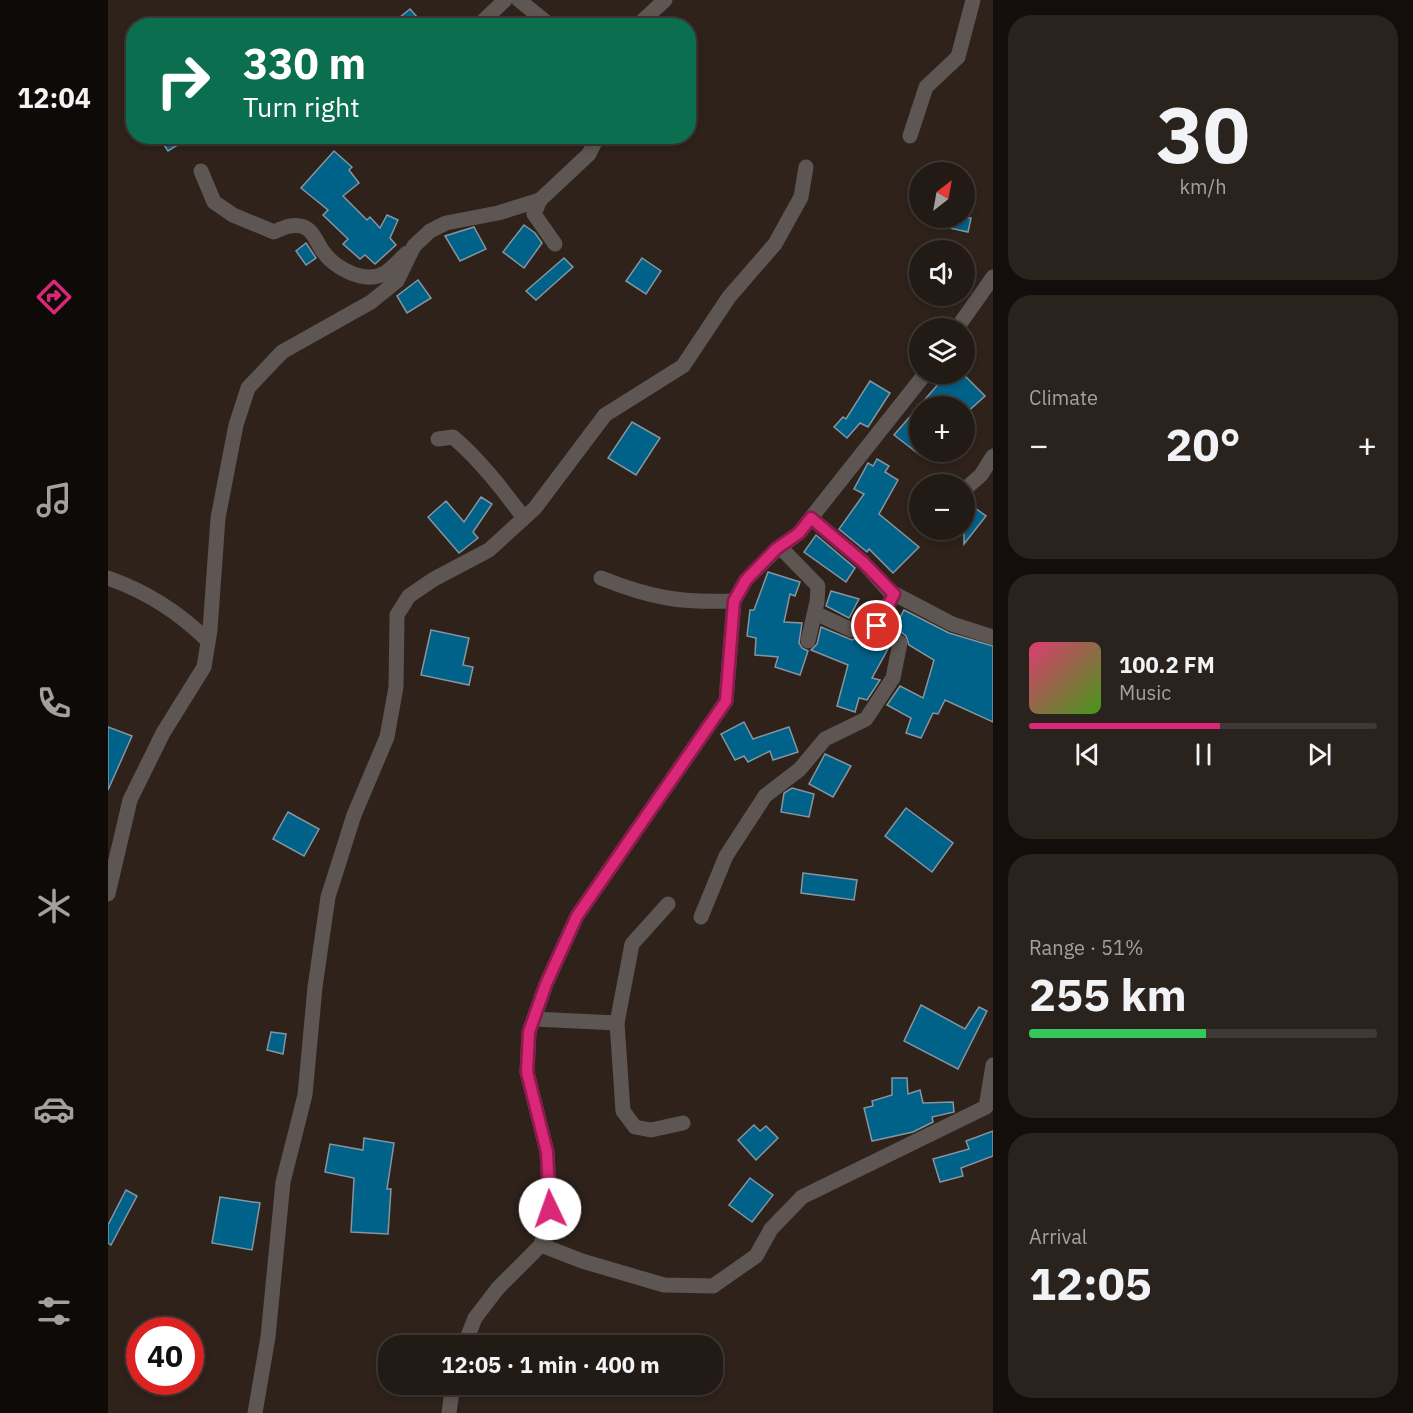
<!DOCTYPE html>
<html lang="en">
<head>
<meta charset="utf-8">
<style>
  body { margin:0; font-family:"IBM Plex Sans",sans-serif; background:#2a231d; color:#f1f3f6; height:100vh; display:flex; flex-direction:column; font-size:22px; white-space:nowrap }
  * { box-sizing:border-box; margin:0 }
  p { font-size:20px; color:#a2a1a0 }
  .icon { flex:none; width:33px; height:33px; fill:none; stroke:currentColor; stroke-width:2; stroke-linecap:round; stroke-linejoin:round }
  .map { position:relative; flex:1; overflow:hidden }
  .details { display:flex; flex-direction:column; gap:15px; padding:15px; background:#130e0b; width:420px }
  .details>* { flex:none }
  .guide { position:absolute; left:18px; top:18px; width:570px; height:126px; border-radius:24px; box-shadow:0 3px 9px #0003,0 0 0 2px #3f3834; background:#0b6e4f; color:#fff; overflow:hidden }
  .needle { width:39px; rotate:31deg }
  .buttons { position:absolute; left:801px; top:162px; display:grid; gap:12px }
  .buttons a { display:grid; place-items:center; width:66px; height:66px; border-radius:50%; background:#221a14; box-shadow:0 3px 9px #0003,0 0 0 2px #3f3834; font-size:30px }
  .speed { position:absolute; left:18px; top:1317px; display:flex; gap:12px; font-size:30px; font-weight:700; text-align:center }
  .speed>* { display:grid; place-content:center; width:78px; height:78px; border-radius:50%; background:#221a14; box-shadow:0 3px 9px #0003,0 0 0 2px #3f3834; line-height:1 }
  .speed .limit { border:9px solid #d22; background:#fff; color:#111 }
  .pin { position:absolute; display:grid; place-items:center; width:51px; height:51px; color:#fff; margin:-26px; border:3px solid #fff; border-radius:50%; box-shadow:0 2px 6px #0007 }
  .me { position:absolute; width:66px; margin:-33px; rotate:357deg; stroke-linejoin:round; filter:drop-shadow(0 0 4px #0008) }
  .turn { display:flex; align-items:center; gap:21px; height:126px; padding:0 18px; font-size:27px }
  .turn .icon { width:78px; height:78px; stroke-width:2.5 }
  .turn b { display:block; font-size:42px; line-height:51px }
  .big { font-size:45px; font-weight:700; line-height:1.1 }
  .details .tile { flex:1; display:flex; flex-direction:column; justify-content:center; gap:9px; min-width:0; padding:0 21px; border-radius:24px; background:#2a231d }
  .details .dial { align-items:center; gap:0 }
  .dial b { font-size:78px; line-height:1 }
  .song { display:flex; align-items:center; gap:18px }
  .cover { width:72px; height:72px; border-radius:9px; background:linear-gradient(135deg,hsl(340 70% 55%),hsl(100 70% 35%)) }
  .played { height:6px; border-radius:3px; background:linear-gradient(90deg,#db2777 55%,#3f3834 55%) }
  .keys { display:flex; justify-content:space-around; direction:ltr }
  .heat { display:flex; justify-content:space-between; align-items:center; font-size:33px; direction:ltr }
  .charge { height:9px; border-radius:4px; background:linear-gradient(90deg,#34c759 51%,#3f3834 0) }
  .trip { position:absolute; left:270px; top:1335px; width:345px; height:60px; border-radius:24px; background:#221a14; box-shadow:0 3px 9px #0003,0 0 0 2px #3f3834; font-weight:700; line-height:60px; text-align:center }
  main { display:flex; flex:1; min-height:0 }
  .dock { display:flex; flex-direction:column; width:108px; justify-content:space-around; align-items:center; background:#0e0a08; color:#a2a1a0 }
  .dock .icon { width:42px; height:42px }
  .dock .active { color:#db2777 }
  .dock b { font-size:27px; color:#f1f3f6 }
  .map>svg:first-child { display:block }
</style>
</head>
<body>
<main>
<nav class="dock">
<b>12:04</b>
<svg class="icon active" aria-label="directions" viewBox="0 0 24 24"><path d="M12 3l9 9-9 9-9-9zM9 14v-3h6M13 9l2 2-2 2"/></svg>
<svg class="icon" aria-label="music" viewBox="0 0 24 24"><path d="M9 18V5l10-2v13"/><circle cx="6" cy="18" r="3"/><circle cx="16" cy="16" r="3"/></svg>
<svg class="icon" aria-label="phone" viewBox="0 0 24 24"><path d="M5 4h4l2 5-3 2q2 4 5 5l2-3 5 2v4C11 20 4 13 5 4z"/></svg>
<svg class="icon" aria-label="climate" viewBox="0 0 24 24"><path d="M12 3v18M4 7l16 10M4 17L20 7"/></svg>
<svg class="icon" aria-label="car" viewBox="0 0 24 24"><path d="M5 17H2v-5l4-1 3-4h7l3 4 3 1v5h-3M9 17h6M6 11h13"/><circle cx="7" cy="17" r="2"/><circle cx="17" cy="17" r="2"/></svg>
<svg class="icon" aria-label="filters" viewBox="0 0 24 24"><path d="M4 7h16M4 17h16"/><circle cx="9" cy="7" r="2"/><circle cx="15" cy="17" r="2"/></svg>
</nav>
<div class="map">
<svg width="885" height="1413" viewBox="0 0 885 1413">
  <rect width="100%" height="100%" fill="#2e221b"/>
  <g fill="#006189" stroke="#86959f" stroke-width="1.5">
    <polygon points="302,9 317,26 281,26"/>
    <polygon points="50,136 84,136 60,151"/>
    <polygon points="226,151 244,167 241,170 251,183 235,196 259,220 262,217 272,228 279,215 290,220 282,238 288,245 267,264 257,255 252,259 235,244 240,239 215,215 220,210 193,188"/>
    <polygon points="820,218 863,218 860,232 819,223"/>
    <polygon points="416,225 427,233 434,243 416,268 395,252"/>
    <polygon points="366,227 378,249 352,261 337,236"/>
    <polygon points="198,243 208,258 198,265 188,251"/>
    <polygon points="456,258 465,267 428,300 418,291"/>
    <polygon points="534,258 553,271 538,294 518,281"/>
    <polygon points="310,280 323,298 299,313 289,296"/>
    <polygon points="839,374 855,374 877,396 856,415 856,406 812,406 812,455 786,435"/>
    <polygon points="762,381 782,393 760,427 752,423 739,438 726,427 735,417 738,419"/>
    <polygon points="524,422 552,438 528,475 500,458"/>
    <polygon points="769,459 781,466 777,472 790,480 771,514 811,547 785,573 761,549 759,552 731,529 756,494 746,489 760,463 765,466"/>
    <polygon points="373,497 384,504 365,532 370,538 351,553 320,517 338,501 356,522"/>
    <polygon points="856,500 878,516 856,544"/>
    <polygon points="708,535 747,568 738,582 696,552"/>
    <polygon points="660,572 692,582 687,596 682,594 676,622 694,623 691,643 694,648 700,651 692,675 667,667 670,657 647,655 648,638 639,636 642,610 646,610"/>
    <polygon points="723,591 751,599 741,618 718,606"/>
    <polygon points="796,610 841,633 885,646 885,722 837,700 830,714 825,713 813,738 798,733 803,718 779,705 792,686 815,698 826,660 801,645 798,636 787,627"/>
    <polygon points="713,627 744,640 750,637 757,640 761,632 781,647 764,678 772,680 759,700 751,698 747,712 729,706 740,665 703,650 709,644"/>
    <polygon points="323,630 361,638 355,665 365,667 361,685 313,675"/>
    <polygon points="636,722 645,739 681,727 690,752 665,760 662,751 640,762 636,756 627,760 613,734"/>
    <polygon points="0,727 24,736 0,790"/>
    <polygon points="717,754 743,766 725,797 701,784"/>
    <polygon points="684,788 706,794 701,817 673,812 676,793"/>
    <polygon points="798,808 845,843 824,872 777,836"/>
    <polygon points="180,812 211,829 196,856 165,839"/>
    <polygon points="695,873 749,880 746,900 693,893"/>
    <polygon points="813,1005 857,1029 871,1007 879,1011 850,1069 796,1041"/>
    <polygon points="163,1032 178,1034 175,1054 159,1050"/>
    <polygon points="784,1078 799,1078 800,1094 812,1090 815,1103 845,1102 846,1112 824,1117 825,1122 805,1132 764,1141 756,1108 765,1106 764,1101 784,1095"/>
    <polygon points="646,1125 652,1131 658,1126 670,1138 648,1160 630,1140"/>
    <polygon points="885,1131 885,1156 853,1168 855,1176 832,1182 825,1159 861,1149 858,1141"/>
    <polygon points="256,1138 286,1143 279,1189 283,1189 280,1234 243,1232 246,1178 217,1172 222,1144 255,1150"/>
    <polygon points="642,1178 665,1195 644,1222 621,1205"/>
    <polygon points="18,1190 29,1196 3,1245 0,1243 0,1225"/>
    <polygon points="112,1197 152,1203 144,1250 104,1243"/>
  </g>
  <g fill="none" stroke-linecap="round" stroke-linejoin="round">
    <g stroke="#5d5652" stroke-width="15">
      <polyline points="411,0 443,26"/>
      <polyline points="370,26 397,0"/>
      <polyline points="529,26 557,0"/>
      <polyline points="802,136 818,87 850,57 865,0"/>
      <path d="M93 171 106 202 125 215 166 232C175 228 183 224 193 226 205 229 208 241 214 250 225 267 255 284 275 274 283 270 292 259 299 253"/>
      <polyline points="432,200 426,214 447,244"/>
      <path d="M330 439 345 437C373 461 394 489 416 518"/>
      <polyline points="856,490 873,475 885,456"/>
      <polyline points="703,518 755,562 781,591 844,624 885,637"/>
      <polyline points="672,547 710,586 709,602 700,641"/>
      <path d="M0 578C37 591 72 613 100 641"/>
      <path d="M493 578C543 598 572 603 626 601"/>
      <polyline points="707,613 744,630"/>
      <polyline points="0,894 22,800 55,733 96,667 102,630 110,518 128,425 140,388 174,352 263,302 289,281 306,246 322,231 338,223 390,213 432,200 481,154 490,136"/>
      <polyline points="560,904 524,944 509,1023 515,1111 527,1127 543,1130 575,1123"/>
      <polyline points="593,917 618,856 657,796 692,769 717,739 758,719 785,678 792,643 769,626 786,594"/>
      <polyline points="426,1019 509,1023"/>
      <polyline points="433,1245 474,1261 556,1285 605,1286 648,1256 663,1229 694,1197 878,1107 885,1065"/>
      <polyline points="147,1413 160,1337 175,1182 197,1095 207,987 220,897 246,815 279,737 288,687 289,615 301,596 326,579 381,550 427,508 497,415 575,366 621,297 667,244 693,197 698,167"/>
    </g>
    <g stroke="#5d5652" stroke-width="15">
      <polyline points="849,328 885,277"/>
      <polyline points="356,1346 367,1318 390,1288 433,1245 442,1209 439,1152 419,1072 421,1032 438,984 469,916 618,701 626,601 638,580 668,550 691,533 817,374"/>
      <polyline points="341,1413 345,1384"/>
    </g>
  </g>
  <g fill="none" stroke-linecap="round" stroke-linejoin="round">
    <defs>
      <polyline id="route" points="442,1209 439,1152 419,1072 421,1032 438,984 469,916 618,701 626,601 638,580 668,549 691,533 703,518 755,562 786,594 769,626"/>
    </defs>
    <use href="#route" stroke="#8e194d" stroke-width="15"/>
    <use href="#route" stroke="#db2777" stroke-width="10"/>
  </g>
</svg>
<div class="buttons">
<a><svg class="needle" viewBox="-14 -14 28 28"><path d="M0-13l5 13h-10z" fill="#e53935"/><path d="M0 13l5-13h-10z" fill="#a2a1a0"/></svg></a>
<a><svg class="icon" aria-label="sound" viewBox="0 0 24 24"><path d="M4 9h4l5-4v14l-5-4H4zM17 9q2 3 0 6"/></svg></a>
<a><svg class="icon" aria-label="layers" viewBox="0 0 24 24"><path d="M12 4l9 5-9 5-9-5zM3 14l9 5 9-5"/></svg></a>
<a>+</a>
<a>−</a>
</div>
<div class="speed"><div class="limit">40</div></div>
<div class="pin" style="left:769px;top:626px;background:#d93025"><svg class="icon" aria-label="arrive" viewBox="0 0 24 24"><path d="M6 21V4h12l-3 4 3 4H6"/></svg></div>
<svg class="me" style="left:442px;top:1209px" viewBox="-20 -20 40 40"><circle r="19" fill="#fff"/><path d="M0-13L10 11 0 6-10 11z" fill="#db2777"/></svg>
<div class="trip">12:05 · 1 min · 400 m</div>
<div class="guide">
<div class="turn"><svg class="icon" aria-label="right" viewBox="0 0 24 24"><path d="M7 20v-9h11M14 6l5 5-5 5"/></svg><div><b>330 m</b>Turn right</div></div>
</div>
</div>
<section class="details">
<div class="tile dial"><b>30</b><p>km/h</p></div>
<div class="tile"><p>Climate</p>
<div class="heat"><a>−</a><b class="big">20°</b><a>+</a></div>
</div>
<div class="tile">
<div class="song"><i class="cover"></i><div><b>100.2 FM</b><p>Music</p></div></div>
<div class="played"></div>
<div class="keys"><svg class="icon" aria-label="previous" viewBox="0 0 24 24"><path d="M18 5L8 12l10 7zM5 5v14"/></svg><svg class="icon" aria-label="pause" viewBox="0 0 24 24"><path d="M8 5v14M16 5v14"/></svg><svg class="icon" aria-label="next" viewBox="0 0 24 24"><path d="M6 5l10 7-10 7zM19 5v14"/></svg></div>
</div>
<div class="tile"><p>Range · 51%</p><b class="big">255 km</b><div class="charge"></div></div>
<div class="tile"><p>Arrival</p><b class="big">12:05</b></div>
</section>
</main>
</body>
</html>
